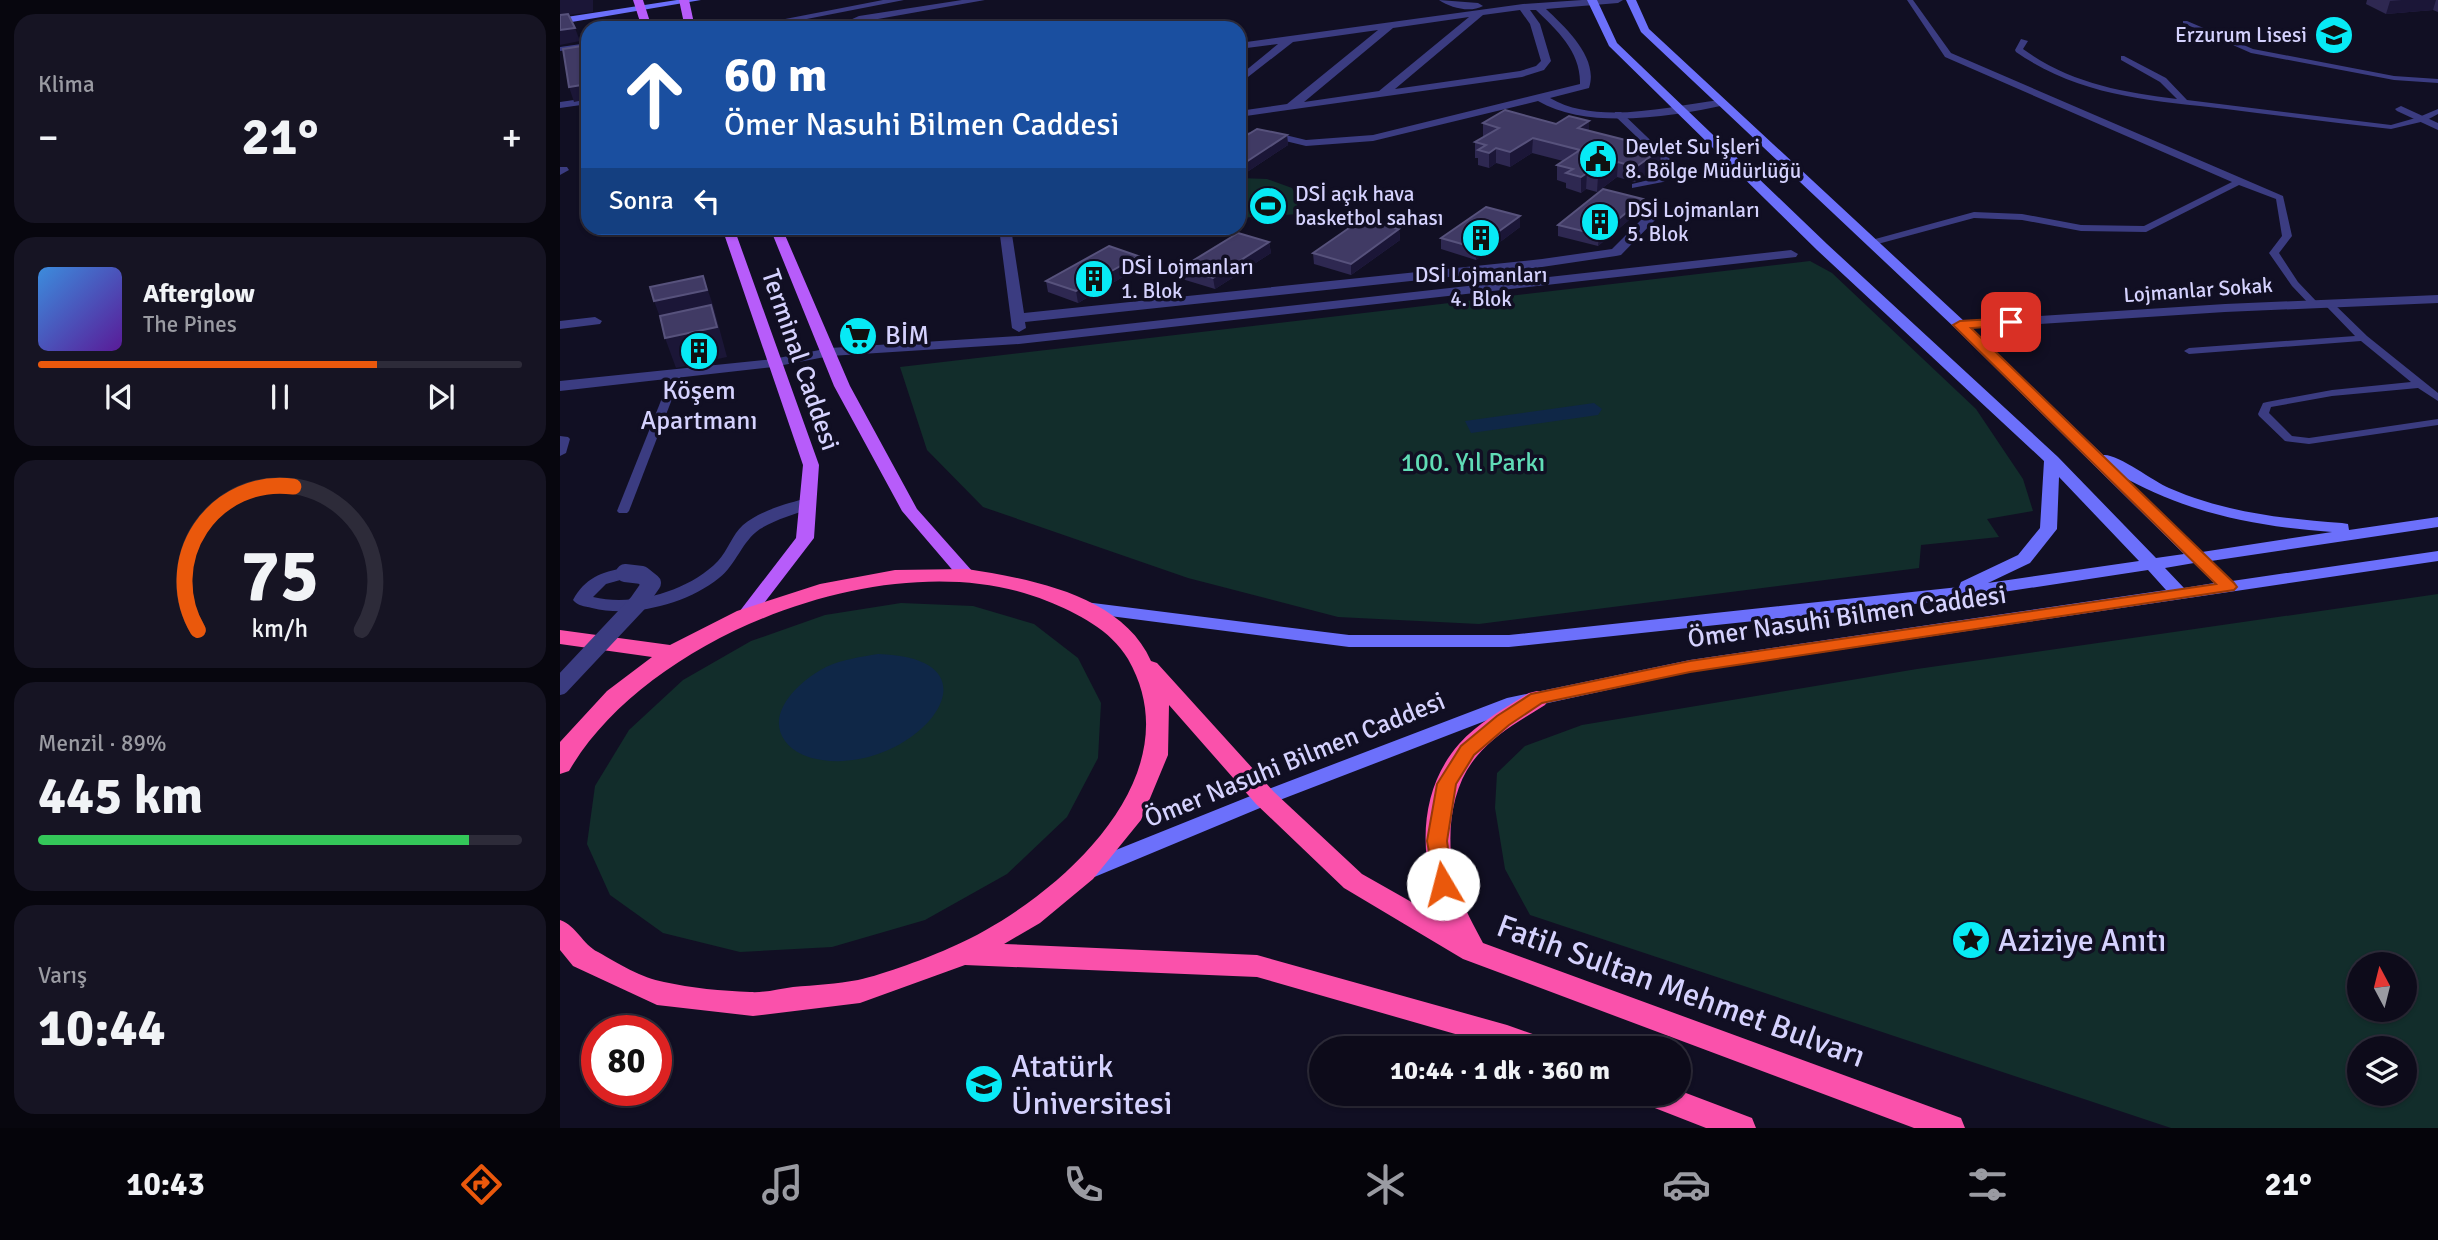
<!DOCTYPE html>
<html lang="tr">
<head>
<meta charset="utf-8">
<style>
  body { margin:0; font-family:Signika,sans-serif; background:#161423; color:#f1f3f6; height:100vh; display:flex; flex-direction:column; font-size:26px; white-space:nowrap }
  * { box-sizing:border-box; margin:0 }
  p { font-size:23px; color:#9a9ba2 }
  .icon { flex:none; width:38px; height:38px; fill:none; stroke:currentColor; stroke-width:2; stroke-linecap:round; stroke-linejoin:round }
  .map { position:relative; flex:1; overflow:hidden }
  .details { display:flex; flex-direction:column; gap:14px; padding:14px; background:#07060e; width:560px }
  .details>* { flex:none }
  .banner { position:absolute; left:21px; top:21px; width:665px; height:214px; border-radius:21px; box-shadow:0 2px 5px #0004,0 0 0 2px #2d2b39; background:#1a4fa0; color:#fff; overflow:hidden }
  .needle { width:46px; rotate:353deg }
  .fabs { position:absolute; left:1787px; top:952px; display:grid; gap:14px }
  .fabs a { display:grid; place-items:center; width:70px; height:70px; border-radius:50%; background:#0d0b1a; box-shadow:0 2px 5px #0004,0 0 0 2px #2d2b39; font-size:35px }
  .speed { position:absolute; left:21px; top:1015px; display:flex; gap:14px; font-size:35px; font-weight:700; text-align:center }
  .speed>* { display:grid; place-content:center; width:91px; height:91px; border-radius:50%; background:#0d0b1a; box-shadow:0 2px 5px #0004,0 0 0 2px #2d2b39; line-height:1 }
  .speed .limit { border:10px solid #d22; background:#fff; color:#111 }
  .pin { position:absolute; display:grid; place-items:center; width:60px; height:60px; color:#fff; margin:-30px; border-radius:14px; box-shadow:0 4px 10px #0006 }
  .me { position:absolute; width:77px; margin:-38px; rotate:352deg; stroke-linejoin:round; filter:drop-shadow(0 0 5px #0008) }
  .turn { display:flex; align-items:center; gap:24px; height:147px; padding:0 28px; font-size:32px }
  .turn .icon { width:91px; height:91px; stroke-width:2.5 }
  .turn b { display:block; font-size:49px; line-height:60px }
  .then { display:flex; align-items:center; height:66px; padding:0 28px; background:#0003; gap:14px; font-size:26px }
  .big { font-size:52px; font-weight:800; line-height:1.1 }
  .details .tile { flex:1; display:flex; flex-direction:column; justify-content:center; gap:10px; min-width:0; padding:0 24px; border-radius:21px; background:#161423 }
  .details .dial { align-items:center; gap:0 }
  .dial svg { height:182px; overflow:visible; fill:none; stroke:#2d2b39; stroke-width:7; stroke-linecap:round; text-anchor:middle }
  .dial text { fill:#f1f3f6; stroke:none }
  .song { display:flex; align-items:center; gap:21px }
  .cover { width:84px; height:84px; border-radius:10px; background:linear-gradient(135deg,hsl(210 70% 55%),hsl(270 70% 35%)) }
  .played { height:7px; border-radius:4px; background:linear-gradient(90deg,#ea580c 70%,#2d2b39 70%) }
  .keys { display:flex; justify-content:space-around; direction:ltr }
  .heat { display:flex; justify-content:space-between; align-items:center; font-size:38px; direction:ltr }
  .charge { height:10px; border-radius:5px; background:linear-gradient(90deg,#34c759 89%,#2d2b39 0) }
  .trip { position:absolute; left:749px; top:1036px; width:382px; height:70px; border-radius:35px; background:#0d0b1a; box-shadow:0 2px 5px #0004,0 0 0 2px #2d2b39; font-weight:800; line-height:70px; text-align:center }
  .tabs { display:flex; height:112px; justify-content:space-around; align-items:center; background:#05040a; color:#9a9ba2 }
  .tabs .icon { width:49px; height:49px }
  .tabs .current { color:#ea580c }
  .tabs b { font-size:32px; color:#f1f3f6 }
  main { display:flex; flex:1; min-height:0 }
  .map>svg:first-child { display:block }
</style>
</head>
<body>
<main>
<section class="details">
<div class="tile"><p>Klima</p>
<div class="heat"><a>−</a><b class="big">21°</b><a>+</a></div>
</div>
<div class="tile">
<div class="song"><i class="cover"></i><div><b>Afterglow</b><p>The Pines</p></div></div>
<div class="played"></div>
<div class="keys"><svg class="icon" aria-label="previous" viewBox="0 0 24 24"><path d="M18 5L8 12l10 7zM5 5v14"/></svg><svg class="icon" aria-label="pause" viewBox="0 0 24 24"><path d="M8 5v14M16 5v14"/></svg><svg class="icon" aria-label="next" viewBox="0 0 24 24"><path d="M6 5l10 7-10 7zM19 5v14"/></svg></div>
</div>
<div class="tile dial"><svg viewBox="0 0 100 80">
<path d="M14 69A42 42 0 1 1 86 69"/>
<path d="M14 69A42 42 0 0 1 56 6" stroke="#ea580c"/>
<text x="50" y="56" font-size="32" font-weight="700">75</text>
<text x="50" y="72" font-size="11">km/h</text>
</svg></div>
<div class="tile"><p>Menzil · 89%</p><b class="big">445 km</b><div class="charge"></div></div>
<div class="tile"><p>Varış</p><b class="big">10:44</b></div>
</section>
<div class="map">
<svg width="1878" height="1128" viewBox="0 0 1878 1128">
  <rect width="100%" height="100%" fill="#110f23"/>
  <g fill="#122d2b" fill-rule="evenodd">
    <polygon points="679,178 707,179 732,188 736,195 738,214 679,218"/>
    <polygon points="1250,261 1272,273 1416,409 1463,479 1473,511 1427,519 1439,537 1361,545 1359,568 919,624 778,617 628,578 423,507 367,450 340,367"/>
    <path d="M1878 594V1128H1611L970 915 945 869 935 808 937 773 965 746 1022 725 1357 669ZM1844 964V1010H1799V964ZM1844 1048V1094H1799V1048Z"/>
    <polygon points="341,603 413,606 474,624 518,658 541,703 538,758 507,817 447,874 365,920 272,947 180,952 103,933 50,895 27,844 35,786 69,730 123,680 191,641 265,615"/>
  </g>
  <g fill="#0f2747">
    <polygon points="1034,403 1042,409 1038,415 911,433 905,421"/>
    <path d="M318 654C451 658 355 774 262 760 248 758 234 753 225 741 204 712 242 679 266 667 283 659 301 657 318 654Z"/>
  </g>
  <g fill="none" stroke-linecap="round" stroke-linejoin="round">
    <g fill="#3b3c81" fill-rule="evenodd">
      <polygon points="1347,0 1353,0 1391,53 1723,196 1732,236 1719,253 1738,282 1757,302 1757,306 1751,306 1732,286 1709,253 1722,236 1716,199 1679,185 1586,232 1521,231 1462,220 1414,218 1314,245 1308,245 1308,241 1414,212 1462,214 1521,225 1584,226 1672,182 1385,57"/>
      <polygon points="1623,21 1627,21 1693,49 1834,76 1878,79 1878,83 1834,80 1691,53 1623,23"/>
      <path d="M1461 39 1468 41 1463 49C1510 83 1561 92 1617 99L1600 82 1561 60V56H1564L1606 78 1627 100 1831 125 1859 117 1878 109V114L1865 121 1831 129C1776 123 1721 116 1666 109 1590 100 1521 97 1456 52L1455 50Z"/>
      <polygon points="28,43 28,47 0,51 0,47"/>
      <polygon points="1055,112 1061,112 1109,158 1119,172 1118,174 1103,182 1072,188 1072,184 1097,178 1110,171 1103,162 1055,116"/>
      <polygon points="1769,301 1772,302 1807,336 1878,393 1878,401 1858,388 1772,396 1711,407 1709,413 1732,436 1749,438 1878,419 1878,425 1749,444 1725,441 1699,416 1698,414 1703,403 1707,402 1772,390 1851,382 1801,341 1629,354 1624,351 1629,348 1795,336 1766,306 1766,302"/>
      <polygon points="117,370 122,373 69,511 67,513 59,513 57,511 112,373"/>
      <polygon points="0,436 8,437 10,439 6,453 0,456"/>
    </g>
    <g fill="#3b3c81" fill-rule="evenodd">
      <polygon points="323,0 344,0 201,28 179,28"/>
      <polygon points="402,0 425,0 301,22 286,28 272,28 299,16"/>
      <path d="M879 0 918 3 923 6C910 13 891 8 879 0Z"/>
      <path d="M1022 0H1063L1058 3 986 9C1006 28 1039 58 1029 88L990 98C1038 126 1108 106 1161 100L1167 103 1165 105C1110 117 1028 130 978 101L813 141 746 146 713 138 679 139V133L713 132 746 140 813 135 1020 84C1021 52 997 30 976 10H970L980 24 991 61 984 70 962 77 679 117V111L727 104 818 30 733 42 679 84V76L718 44 679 49V43L963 4ZM960 10 970 24 981 61 976 66 960 71 835 89 923 15ZM909 17 819 91 744 102 833 28Z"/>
      <polygon points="28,98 28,104 0,108 0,102"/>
      <polygon points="1841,106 1878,123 1878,130 1837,111 1835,109"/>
      <polygon points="0,167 7,167 9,170 0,175"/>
      <polygon points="1093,211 1099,215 1097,218 1061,255 1056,256 982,267 465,322 466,328 459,332 452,328 439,228 451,228 464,313 982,259 1052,249 1089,212"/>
      <polygon points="1231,250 1238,254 1236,257 459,344 270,356 213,367 0,391 0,381 213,359 270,348 459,336"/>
      <polygon points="1878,295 1878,303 1665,312 1400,329 1393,325 1400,321 1665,304"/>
      <polygon points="35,317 42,321 40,324 0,329 0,321"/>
      <path d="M248 498 256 503 254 507C236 514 216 519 200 529 182 541 176 565 159 578 127 604 72 618 32 608 24 606 18 606 13 600 25 578 41 572 65 568L74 573 71 577 46 584 33 597C74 607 129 591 158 561 168 550 172 535 183 525 199 511 228 503 248 498Z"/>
    </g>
    <g fill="#6c70fb" fill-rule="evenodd">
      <polygon points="117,0 141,0 0,24 0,18"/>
      <path d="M1027 0H1037L1057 43 1267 244 1498 457 1596 558 1624 554 1395 328 1081 32 1066 0H1076L1089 29 1405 322 1543 455C1557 453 1593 481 1609 488 1664 512 1723 519 1782 523L1788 524 1789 530 1878 517V527L1651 561 1672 581 1878 551V561L1130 672 951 711 712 803 532 878 524 880 516 878 513 872 516 866 698 793 947 698 1130 660 1606 590 1588 570 1391 600 949 647H789L519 612 516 608 519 604 525 602 789 635H949L1399 587 1401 582 1458 555 1480 528 1484 461 1257 250 1049 46ZM1499 477 1579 561 1428 583 1470 563 1497 529ZM1567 479C1631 514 1700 527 1772 532L1642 552ZM1634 563 1654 583 1624 588 1605 568Z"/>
    </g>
    <g fill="#b75cfa" fill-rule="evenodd">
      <polygon points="73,0 83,0 92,28 82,28"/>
      <polygon points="119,0 129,0 135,28 125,28"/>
      <polygon points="162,228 174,228 259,465 254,538 191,620 185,622 176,616 236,538 243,465"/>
      <polygon points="210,228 222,228 290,386 357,509 413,572 416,576 413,580 401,580 342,511 274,386"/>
    </g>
    <g fill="#fa51ab" fill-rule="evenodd">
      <path d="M407 569C470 579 562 595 591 661L597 663 714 792 802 874 885 921C858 865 856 793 899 744 918 723 945 708 969 693L977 691 985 693 989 699 985 705C961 720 935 734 917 756 887 791 885 848 898 890 904 908 914 926 923 943L1401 1118 1405 1128H1354L903 959 784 888 696 804 609 705 608 755 581 820 533 879 480 923 444 944 697 955 947 1025 987 1039 991 1048H944L697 977 405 965 300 1003 193 1016 97 1005 13 966 0 950V920C17 926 22 944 38 952 57 963 82 978 104 982 131 988 162 991 190 992 204 993 219 989 233 987 255 985 277 984 298 980 325 974 368 958 394 946 493 902 637 779 568 659 551 630 517 613 487 601 337 539 89 633 9 771L0 774V742L47 691 92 657 0 644V630L110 645 177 611 260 584 335 570Z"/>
      <polygon points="1118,1090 1192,1118 1196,1128 1146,1128 1082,1103 1078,1094 1118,1094"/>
    </g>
    <polyline stroke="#3b3c81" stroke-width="18" points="0,686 78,603 92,583 82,575 65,573"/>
  </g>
  <g fill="#2e2851">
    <polygon points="1807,0 1878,0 1878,12 1873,10 1826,14 1806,4"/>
    <polygon points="1029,121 1029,131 1101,149 1100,164 1075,182 1057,177 1037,192 1026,189 1021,193 1006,188 1006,183 997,180 997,165 1003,161 972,153 950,167 936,163 929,168 918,165 918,158 915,158 915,142 923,137 923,123 996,124"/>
    <polygon points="727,135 728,145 684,174 679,173 679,140"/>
    <polygon points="1082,209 1038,246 998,236 998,225"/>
    <polygon points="960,216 960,227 916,260 881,249 881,238"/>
    <polygon points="839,229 840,240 791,275 754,264 753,253"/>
    <polygon points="709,242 711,253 655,289 622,279 621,268"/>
    <polygon points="578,256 580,267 518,303 488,292 486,281"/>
  </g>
  <g fill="#1b1637">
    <polygon points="0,0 33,0 33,12 0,16"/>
    <polygon points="1842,0 1876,0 1873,10 1826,14 1830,1"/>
    <polygon points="15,28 20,41 0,45 0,30"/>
    <polygon points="28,84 28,99 14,102 9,87"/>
    <polygon points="1029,121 1029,136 1018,128"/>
    <polygon points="727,135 728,145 684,174 683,164"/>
    <polygon points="973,138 972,153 950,167 950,152"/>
    <polygon points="936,148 936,163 929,168 929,153"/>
    <polygon points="1101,149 1100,164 1075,182 1076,167"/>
    <polygon points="1058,162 1057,177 1037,192 1038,176"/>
    <polygon points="1027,173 1026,189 1021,193 1021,177"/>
    <polygon points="1083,199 1082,209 1038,246 1039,235"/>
    <polygon points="960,216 960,227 916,260 916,248"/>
    <polygon points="839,229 840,240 791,275 791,264"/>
    <polygon points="709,242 711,253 655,289 653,278"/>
    <polygon points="578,256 580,267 518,303 516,291"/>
    <polygon points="143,276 153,305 167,357 116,368 105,338 105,331 94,301"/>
  </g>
  <g fill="#403a64" stroke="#57527c" stroke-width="2">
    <polygon points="8,14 15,28 0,30 0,15"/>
    <polygon points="28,45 28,84 9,87 3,49"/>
    <polygon points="945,110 996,124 1009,116 1029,121 1018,128 1101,149 1076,167 1058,162 1038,176 1027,173 1021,177 1006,173 1013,169 997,165 1020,150 973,138 950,152 936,148 929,153 918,150 926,145 915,142 939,128 923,123"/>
    <polygon points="697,129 727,135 683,164 679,163 679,140"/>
    <polygon points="1043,189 1083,199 1039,235 998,225"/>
    <polygon points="926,207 960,216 916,248 881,238"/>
    <polygon points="802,219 839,229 791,264 753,253"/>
    <polygon points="678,233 709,242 653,278 621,268"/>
    <polygon points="549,246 578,256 516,291 486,281"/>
    <polygon points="143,276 147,290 94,301 90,287"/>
    <polygon points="151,305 157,327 105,338 100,316"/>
  </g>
  <polygon fill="#ea580c" stroke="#983908" stroke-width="2" points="1451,318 1455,319 1455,325 1411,328 1674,583 1677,587 1674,590 1130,672 982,703 949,725 914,755 896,784 887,841 893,884 890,890 883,892 876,890 867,841 877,784 901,746 937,716 971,694 1130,661 1656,584 1393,325 1400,321"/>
  <defs>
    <symbol id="school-disc" viewBox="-11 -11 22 22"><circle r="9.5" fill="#07eaf5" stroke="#110f23"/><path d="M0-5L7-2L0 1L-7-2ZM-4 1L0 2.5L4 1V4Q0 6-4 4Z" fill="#111"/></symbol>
    <symbol id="civic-disc" viewBox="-11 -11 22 22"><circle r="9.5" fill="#07eaf5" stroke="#110f23"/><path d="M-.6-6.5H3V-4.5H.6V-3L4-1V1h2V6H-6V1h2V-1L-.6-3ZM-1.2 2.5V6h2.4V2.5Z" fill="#111"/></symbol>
    <symbol id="stadium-disc" viewBox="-11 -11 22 22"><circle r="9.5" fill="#07eaf5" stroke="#110f23"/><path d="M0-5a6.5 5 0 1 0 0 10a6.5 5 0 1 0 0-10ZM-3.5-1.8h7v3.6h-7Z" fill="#111"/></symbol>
    <symbol id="building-disc" viewBox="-11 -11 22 22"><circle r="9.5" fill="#07eaf5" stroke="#110f23"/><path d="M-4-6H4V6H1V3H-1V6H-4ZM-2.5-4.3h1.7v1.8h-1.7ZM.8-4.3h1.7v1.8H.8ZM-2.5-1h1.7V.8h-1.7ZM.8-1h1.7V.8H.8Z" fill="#111"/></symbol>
    <symbol id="supermarket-disc" viewBox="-11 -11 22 22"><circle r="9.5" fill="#07eaf5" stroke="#110f23"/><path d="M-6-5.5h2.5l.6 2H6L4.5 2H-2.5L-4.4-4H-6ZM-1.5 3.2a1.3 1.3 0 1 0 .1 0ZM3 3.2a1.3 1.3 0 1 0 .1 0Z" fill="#111"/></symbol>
    <symbol id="sight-disc" viewBox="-11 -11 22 22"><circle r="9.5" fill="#07eaf5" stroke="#110f23"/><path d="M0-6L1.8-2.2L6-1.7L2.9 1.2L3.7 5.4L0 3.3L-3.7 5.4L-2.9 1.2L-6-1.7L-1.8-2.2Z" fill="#111"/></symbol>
    <symbol id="university-disc" viewBox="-11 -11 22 22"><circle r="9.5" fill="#07eaf5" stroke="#110f23"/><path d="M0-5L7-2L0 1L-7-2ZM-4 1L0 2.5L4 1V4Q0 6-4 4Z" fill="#111"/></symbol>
  </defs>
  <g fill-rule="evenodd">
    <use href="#school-disc" x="1752" y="13" width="44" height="44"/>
    <use href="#civic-disc" x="1016" y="137" width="44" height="44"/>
    <use href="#stadium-disc" x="686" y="184" width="44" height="44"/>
    <use href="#building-disc" x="1018" y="200" width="44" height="44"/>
    <use href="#building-disc" x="899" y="216" width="44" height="44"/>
    <use href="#building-disc" x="512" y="257" width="44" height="44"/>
    <use href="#supermarket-disc" x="276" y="314" width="44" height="44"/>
    <use href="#building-disc" x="117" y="329" width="44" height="44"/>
    <use href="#sight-disc" x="1389" y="918" width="44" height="44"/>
    <use href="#university-disc" x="402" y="1062" width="44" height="44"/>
  </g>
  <g text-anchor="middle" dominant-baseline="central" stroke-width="7" stroke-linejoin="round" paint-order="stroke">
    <g font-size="21" fill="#d5d2fe" stroke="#110f23" text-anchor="start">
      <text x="1747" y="35" text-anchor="end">Erzurum Lisesi</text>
      <text x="1065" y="147">Devlet Su İşleri<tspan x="1065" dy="24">8. Bölge Müdürlüğü</tspan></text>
      <text x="735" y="194">DSİ açık hava<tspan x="735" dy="24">basketbol sahası</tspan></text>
      <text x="1067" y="210">DSİ Lojmanları<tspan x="1067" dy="24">5. Blok</tspan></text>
      <text x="561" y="267">DSİ Lojmanları<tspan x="561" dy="24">1. Blok</tspan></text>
      <text x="921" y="275" text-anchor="middle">DSİ Lojmanları<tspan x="921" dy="24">4. Blok</tspan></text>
    </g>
    <g font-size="21" fill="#d5d2fe" stroke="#110f23">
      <text transform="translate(1638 290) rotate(-4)">Lojmanlar Sokak</text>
    </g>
    <g font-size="26" fill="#d5d2fe" stroke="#110f23" text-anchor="start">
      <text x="325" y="336">BİM</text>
      <text x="139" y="391" text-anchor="middle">Köşem<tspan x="139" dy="30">Apartmanı</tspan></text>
    </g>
    <g font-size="26" fill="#d5d2fe" stroke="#110f23">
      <text transform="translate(240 360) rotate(71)">Terminal Caddesi</text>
      <text transform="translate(1287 617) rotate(-8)">Ömer Nasuhi Bilmen Caddesi</text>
      <text transform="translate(735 760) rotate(-22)">Ömer Nasuhi Bilmen Caddesi</text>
    </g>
    <g font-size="26" fill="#60dcb6" stroke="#110f23">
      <text x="913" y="463">100. Yıl Parkı</text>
    </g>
    <g font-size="32" fill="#d5d2fe" stroke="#110f23" text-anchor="start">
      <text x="1438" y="940">Aziziye Anıtı</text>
      <text x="451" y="1066">Atatürk<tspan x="451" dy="37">Üniversitesi</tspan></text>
    </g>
    <g font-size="32" fill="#d5d2fe" stroke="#110f23">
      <text transform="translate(1121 991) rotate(20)">Fatih Sultan Mehmet Bulvarı</text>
    </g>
  </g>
</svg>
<div class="fabs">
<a><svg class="needle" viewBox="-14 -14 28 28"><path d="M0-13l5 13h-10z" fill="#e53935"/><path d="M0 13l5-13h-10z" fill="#9a9ba2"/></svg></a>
<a><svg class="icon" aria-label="layers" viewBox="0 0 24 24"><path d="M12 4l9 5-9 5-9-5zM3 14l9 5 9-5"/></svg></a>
</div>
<div class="speed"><div class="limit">80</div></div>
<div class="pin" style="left:1451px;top:322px;background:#d93025"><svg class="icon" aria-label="arrive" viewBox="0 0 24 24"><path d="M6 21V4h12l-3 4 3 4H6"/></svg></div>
<svg class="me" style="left:883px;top:884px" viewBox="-20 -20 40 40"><circle r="19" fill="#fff"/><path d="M0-13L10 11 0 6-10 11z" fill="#ea580c"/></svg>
<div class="trip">10:44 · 1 dk · 360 m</div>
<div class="banner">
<div class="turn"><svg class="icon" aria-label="ahead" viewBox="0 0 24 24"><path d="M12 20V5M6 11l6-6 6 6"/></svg><div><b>60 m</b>Ömer Nasuhi Bilmen Caddesi</div></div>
<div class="then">Sonra<svg class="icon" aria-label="left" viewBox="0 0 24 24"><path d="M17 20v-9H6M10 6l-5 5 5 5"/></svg></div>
</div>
</div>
</main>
<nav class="tabs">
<b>10:43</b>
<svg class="icon current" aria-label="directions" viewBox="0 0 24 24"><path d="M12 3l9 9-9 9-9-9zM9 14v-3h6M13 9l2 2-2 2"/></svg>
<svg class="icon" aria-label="music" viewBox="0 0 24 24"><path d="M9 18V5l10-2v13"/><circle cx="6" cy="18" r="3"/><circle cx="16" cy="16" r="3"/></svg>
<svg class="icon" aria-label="phone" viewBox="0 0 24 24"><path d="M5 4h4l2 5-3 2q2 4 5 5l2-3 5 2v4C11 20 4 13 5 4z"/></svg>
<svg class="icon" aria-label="climate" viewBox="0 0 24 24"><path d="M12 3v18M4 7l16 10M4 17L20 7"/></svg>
<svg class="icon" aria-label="car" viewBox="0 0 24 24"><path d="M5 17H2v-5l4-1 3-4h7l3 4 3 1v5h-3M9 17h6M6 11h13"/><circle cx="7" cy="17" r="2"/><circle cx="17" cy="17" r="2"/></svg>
<svg class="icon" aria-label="filters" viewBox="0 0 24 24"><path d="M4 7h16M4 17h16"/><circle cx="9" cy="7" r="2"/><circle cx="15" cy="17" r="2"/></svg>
<b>21°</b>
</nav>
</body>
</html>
